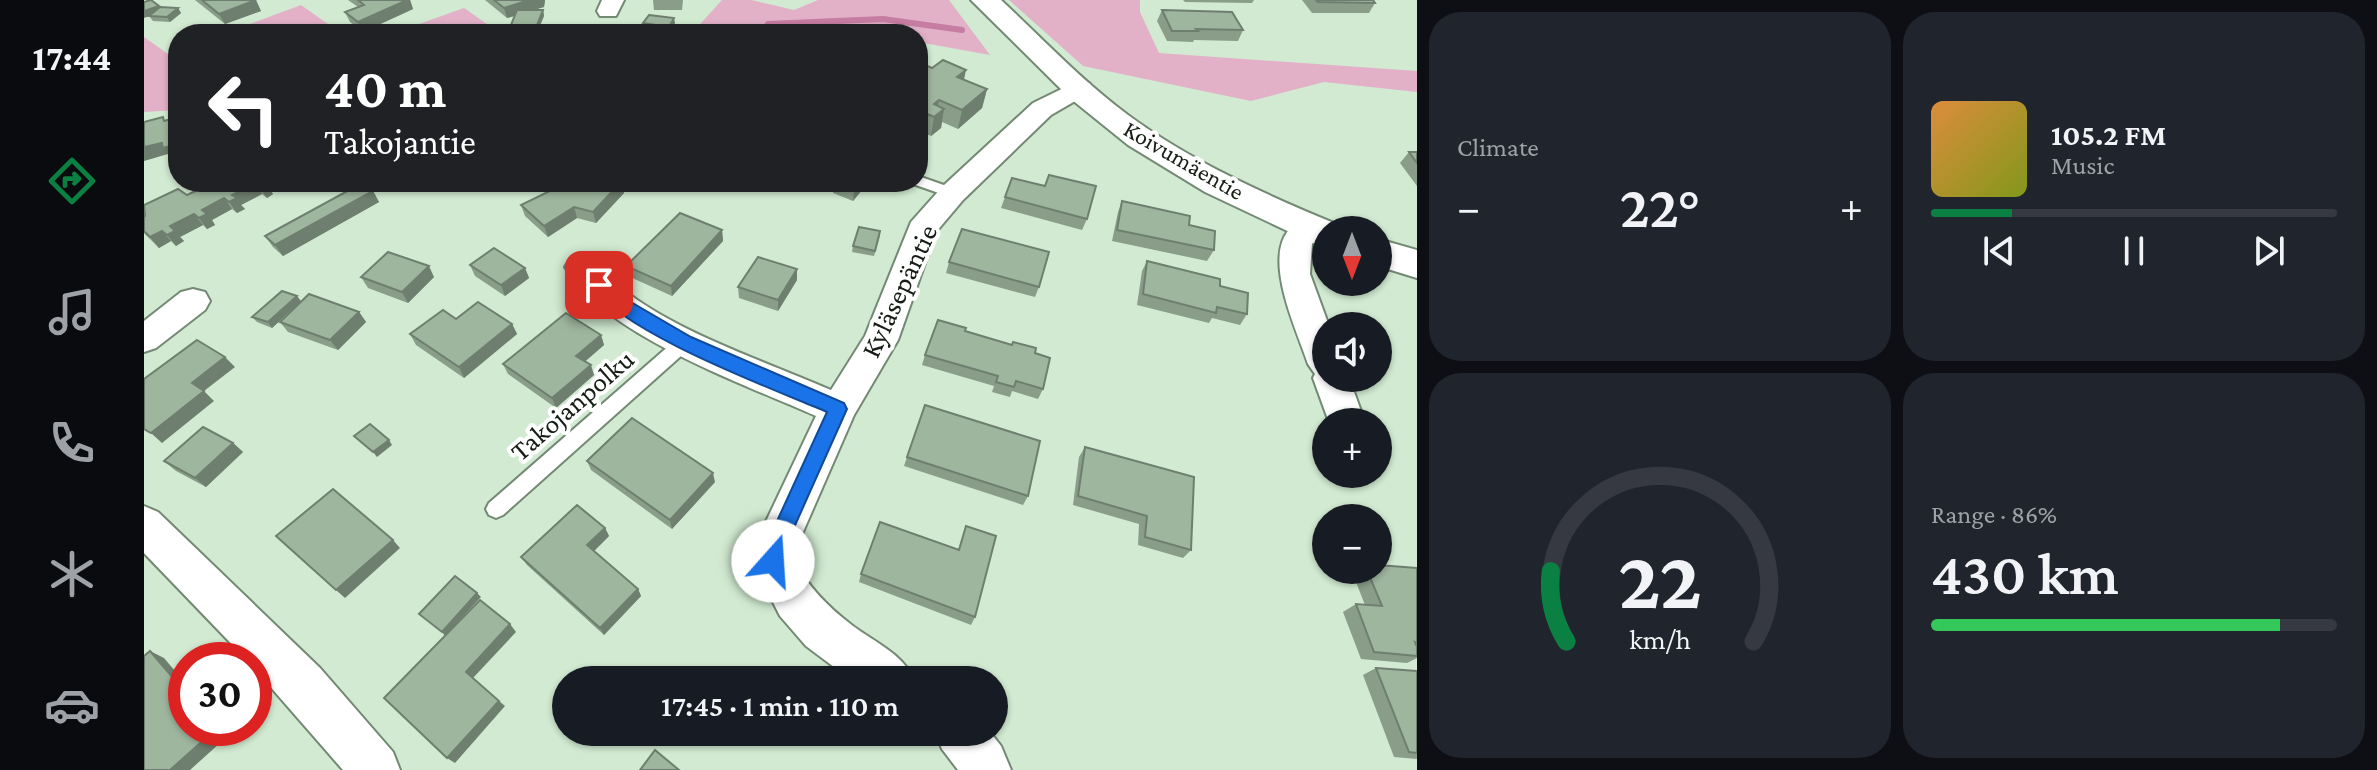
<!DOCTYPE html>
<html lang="en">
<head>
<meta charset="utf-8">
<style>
  body { margin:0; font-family:"Crimson Pro",serif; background:#20242c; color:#f1f3f6; height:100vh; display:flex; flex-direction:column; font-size:30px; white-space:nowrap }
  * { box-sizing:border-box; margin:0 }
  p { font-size:26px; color:#9ea1a6 }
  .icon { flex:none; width:44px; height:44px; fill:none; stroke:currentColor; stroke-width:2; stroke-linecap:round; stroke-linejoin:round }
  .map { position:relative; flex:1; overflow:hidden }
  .details { display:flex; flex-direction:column; gap:12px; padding:12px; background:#0d0f14; width:960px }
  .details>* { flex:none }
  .guide { position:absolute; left:24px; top:24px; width:760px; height:168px; border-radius:32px; box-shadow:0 2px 6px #0004; background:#202124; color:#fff; overflow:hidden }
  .needle { width:52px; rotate:180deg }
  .fabs { position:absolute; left:1168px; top:216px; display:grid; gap:16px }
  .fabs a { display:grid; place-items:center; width:80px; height:80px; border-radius:50%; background:#171b24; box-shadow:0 2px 6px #0004; font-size:40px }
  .speed { position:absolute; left:24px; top:642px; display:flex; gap:16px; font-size:40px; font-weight:700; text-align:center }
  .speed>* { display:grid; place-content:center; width:104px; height:104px; border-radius:50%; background:#171b24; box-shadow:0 2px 6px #0004; line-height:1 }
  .speed .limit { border:12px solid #d22; background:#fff; color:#111 }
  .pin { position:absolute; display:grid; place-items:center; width:68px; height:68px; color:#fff; margin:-34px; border-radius:16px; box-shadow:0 4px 12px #0006 }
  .me { position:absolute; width:88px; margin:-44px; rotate:19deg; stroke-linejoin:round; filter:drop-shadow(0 0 6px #0008) }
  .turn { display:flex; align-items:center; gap:28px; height:168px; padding:0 24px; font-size:36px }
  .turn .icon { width:104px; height:104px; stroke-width:2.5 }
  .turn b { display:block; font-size:56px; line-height:68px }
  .big { font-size:60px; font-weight:600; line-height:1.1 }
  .details .widget { flex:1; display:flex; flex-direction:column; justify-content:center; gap:12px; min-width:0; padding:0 28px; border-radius:32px; background:#20242c }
  .details .dial { align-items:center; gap:0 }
  .dial svg { height:208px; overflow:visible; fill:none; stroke:#363941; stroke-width:7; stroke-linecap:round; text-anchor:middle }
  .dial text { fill:#f1f3f6; stroke:none }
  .song { display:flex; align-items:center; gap:24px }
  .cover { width:96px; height:96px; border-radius:12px; background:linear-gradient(135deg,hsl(30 70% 55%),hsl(70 70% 35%)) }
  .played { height:8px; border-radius:4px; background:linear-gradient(90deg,#0b8043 20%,#363941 20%) }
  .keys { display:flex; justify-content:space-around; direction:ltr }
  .heat { display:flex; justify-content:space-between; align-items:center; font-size:44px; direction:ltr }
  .charge { height:12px; border-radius:6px; background:linear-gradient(90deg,#34c759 86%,#363941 0) }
  .details .tiles { flex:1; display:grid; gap:12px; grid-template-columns:repeat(2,1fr) }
  .trip { position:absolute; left:408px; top:666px; width:456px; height:80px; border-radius:40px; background:#171b24; box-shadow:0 2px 6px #0004; font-weight:600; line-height:80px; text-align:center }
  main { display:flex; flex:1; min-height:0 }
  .dock { display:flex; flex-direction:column; width:144px; justify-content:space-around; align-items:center; background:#090b0e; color:#9ea1a6 }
  .dock .icon { width:56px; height:56px }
  .dock .selected { color:#0b8043 }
  .dock b { font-size:36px; color:#f1f3f6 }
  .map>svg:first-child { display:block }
</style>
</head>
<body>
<main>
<nav class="dock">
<b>17:44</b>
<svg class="icon selected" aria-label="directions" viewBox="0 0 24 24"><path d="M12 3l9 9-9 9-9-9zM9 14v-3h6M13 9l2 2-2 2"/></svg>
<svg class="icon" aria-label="music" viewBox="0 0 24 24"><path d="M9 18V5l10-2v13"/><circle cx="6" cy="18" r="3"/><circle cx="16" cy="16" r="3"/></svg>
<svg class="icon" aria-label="phone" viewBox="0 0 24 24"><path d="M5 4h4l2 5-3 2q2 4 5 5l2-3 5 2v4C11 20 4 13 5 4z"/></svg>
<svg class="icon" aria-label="climate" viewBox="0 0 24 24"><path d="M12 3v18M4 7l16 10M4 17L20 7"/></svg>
<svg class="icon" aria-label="car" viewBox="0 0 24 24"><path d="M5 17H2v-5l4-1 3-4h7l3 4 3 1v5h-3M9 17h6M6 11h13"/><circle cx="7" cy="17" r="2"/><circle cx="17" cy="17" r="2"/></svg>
</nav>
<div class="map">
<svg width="1273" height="770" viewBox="0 0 1273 770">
  <rect width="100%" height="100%" fill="#d1ead1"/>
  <g fill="#e2b1c8">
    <polygon points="578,0 607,0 650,10 674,0 805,0 846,55 774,42 774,34 547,34"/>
    <polygon points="865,0 996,0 996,12 1015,53 1273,71 1273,92 1180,82 1107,101 939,66"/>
    <polygon points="157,5 198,34 79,34"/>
    <polygon points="320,8 357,34 247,34"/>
    <polygon points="0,37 24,54 34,50 34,110 0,112"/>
  </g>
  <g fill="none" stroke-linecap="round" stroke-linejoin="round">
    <polyline stroke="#c67da2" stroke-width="6" points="616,34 624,24 739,19 818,30"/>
    <defs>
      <g id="lane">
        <polygon points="774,176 814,190 816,193 809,198 769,184 767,182 774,182"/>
        <polygon points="541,335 550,342 547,347 359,515 352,518 345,515 342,509 345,503 535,337"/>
      </g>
      <g id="street">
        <polygon points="458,0 480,0 472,16 456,16 453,11"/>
        <path d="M936 80 945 83 949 88 945 93 907 115 819 200 792 232 754 340 710 415 659 532 650 560C664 587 685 608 709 626 732 643 759 654 770 680H707L694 670 662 646 636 616 608 561 617 532 672 416C601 384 461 336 421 267L426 259C453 251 466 279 485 294 538 334 625 363 687 390L721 336 767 222 799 186 889 103Z"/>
        <path d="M1166 217 1177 220 1181 227 1168 244 1166 274 1185 326H1182V378H1205L1218 414 1213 422H1185L1169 378 1171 374 1164 364C1152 326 1105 234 1166 217Z"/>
        <polygon points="49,289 61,292 66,301 61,310 12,348 0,352 0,321 37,292"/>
        <polygon points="0,506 14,512 176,668 249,752 256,770 199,770 110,668 110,660 103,660 0,553"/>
        <polygon points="791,732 846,732 857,746 867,770 814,770 798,749"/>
      </g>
      <g id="secondary">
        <path d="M827 0H857C899 39 938 81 984 115 1048 162 1122 195 1195 225L1198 230H1182V247L1169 243 1061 192 984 145 927 99Z"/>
        <polygon points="1234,239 1273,250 1273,278 1234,266"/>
      </g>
    </defs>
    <use href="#lane" stroke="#738973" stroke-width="4"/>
    <use href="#street" stroke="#738973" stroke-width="4"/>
    <use href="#secondary" stroke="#738973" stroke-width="4"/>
    <use href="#lane" fill="#fff" fill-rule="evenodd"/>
    <use href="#street" fill="#fff" fill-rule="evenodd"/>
    <use href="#secondary" fill="#fff" fill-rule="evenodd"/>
  </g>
  <g fill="#899d88">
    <polygon points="51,0 111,0 117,11 81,24"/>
    <polygon points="204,0 266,0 269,9 219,32 206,22 201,12 214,7"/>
    <polygon points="341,0 401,0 400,7 388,10 399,10 400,16 394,30 369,30 367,25 371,16 363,18"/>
    <polygon points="509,0 539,0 538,10 510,10"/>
    <polygon points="1039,0 1110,0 1108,3 1041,2"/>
    <polygon points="1158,0 1229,0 1231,3 1225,13 1168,13"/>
    <polygon points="16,7 34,8 37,13 26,22 9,21 5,16"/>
    <polygon points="1018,10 1099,30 1094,41 1050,40 1049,42 1023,41 1013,21"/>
    <polygon points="499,23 531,23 526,32 500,29"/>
    <polygon points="774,62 843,89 838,108 814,129 798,122 797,128 787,136 778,132"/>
    <polygon points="1265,152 1273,152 1273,186 1256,163"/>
    <polygon points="60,182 134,182 136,185 126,190 129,194 123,198 118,194 97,205 101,209 93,213 88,209 68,220 71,225 63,229 59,225 36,237 40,241 32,246 27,241 15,248 0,233 0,217 62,186"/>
    <polygon points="335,182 363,182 356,188"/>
    <polygon points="673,182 719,182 718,190 709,201 689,193 689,188"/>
    <polygon points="901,186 943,219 938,230 857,208 861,197"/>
    <polygon points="229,191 235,202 139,256 129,247 121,236"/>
    <polygon points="480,193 452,223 433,218 404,237 381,216 377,205"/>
    <polygon points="978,201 1045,225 1070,250 1063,261 968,241 974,212"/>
    <polygon points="578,230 579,241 528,296 484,276 482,266"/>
    <polygon points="736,236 730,256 708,252 709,246"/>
    <polygon points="1003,261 1103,314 1096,325 1068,318 1065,323 993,305 998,271"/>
    <polygon points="805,262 895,287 891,297 802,273"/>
    <polygon points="326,265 381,268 385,278 361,296 331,276"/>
    <polygon points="217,277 290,277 264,303 224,288"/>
    <polygon points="653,280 634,311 595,298 594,287"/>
    <polygon points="157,301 128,328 113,322 108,317"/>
    <polygon points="215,312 222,322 194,350 144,332 136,322"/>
    <polygon points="312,319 368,324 373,334 320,378 272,345 266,334"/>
    <polygon points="821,331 891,353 899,389 894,399 868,391 866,397 848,392 850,386 778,365 781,355"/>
    <polygon points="457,335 460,345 441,361 450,375 412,408 364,374 359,364"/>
    <polygon points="89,443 99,452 62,487 32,471 20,461"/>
    <polygon points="941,447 1047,550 1039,558 994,545 995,524 929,505 935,457"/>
    <polygon points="763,457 884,496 879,505 760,466"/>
    <polygon points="443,461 571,482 528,529 447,470"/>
    <polygon points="822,526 831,617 827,625 715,582 717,574 814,550"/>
    <polygon points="461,528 465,536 450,551 494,589 497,596 460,635 383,565 377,557"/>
    <polygon points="1273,568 1273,658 1263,663 1217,659 1199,612 1212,604 1221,605 1208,572 1212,570"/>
    <polygon points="1232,668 1273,671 1273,759 1250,757 1219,675"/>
  </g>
  <g fill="#6f7f6f">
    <polygon points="112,0 117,11 81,24 75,14"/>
    <polygon points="263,0 266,0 269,9 219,32 214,22"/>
    <polygon points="385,0 401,0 400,7 363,18 360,8"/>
    <polygon points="15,6 18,11 0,18 0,11"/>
    <polygon points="34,8 37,13 26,22 23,17"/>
    <polygon points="399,10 400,16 394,30 393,25"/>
    <polygon points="530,18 531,23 526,32 525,27"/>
    <polygon points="822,70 818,89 813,77"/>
    <polygon points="843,89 838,108 814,129 818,110"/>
    <polygon points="795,100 792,116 800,109 797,128 787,136 790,117 790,104"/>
    <polygon points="781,113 778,132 774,135 774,118"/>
    <polygon points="18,143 34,144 34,157 27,159 24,154 0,161 0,147"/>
    <polygon points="120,182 134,182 136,185 126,190 129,194 123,198 115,187"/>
    <polygon points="152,182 163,182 163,187 156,188"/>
    <polygon points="354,182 363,182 356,188"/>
    <polygon points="478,182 480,193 452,223 449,212"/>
    <polygon points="716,182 719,182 718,190 709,201 710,190"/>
    <polygon points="111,183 118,194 97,205 101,209 93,213 85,202 88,195"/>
    <polygon points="229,191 235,202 139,256 131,245"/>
    <polygon points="80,198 88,209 68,220 71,225 63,229 55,218 58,210"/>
    <polygon points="430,207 433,218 404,237 400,226"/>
    <polygon points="50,214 59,225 36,237 40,241 32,246 23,235 26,226"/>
    <polygon points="578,230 579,241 528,296 527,286"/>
    <polygon points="18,231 27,241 15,248 6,237"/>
    <polygon points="285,266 290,277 264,303 258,292"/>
    <polygon points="381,268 385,278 361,296 357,285"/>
    <polygon points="653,269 653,280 634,311 634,300"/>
    <polygon points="153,296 157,301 128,328 124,322"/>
    <polygon points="215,312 222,322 194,350 186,340"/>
    <polygon points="368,324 373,334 320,378 315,367"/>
    <polygon points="457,335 460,345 436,366 432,356"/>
    <polygon points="81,357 91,367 60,391 70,401 18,443 7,433 48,383"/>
    <polygon points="447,365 450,375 412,408 408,398"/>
    <polygon points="245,440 248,445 233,457 229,452"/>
    <polygon points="89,443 99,452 62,487 51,478"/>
    <polygon points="569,473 571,482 528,529 526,520"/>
    <polygon points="461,528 465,536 447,554 443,545"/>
    <polygon points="249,540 256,548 201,598 192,590"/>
    <polygon points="494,589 497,596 460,635 456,628"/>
    <polygon points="333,593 337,597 301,636 298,632"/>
    <polygon points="366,624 372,632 329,678 322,672"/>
    <polygon points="6,651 20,658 42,684 42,693"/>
    <polygon points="355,701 361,706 311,763 303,758"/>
    <polygon points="72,728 80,728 86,734 46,770 26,770"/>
  </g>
  <g fill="#9fb69e" stroke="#6f7f6f" stroke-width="2">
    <polygon points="7,0 15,6 0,11 0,2"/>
    <polygon points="58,0 112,0 75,14"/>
    <polygon points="214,0 263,0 214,22 201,12 220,5"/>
    <polygon points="350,0 385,0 360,8"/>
    <polygon points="1172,0 1229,0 1231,3 1174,2"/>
    <polygon points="16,7 34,8 23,17 5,16"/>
    <polygon points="373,10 399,10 393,25 367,25"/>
    <polygon points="1018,10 1088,12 1099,30 1052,29 1054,31 1028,31"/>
    <polygon points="505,15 530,18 525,27 499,23"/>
    <polygon points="799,60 822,70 813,77 843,89 818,110 795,100 790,104 800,109 790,117 781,113 774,118 774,62 788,68"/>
    <polygon points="19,117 20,121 34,117 34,144 19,148 18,143 0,147 0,122"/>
    <polygon points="1265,152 1273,152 1273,163"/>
    <polygon points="905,175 952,186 943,219 861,197 868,178 901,186"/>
    <polygon points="61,182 121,182 122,183 115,187 111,183 88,195 93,198 85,202 80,198 58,210 63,214 55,218 50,214 26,226 31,231 23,235 18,231 6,237 0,231 0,217 1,216 0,205 34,189 43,195 64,185"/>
    <polygon points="415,182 477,182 449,212 430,207 400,226 377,205 408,190"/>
    <polygon points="689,182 716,182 710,190"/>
    <polygon points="218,183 229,191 131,245 121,236"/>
    <polygon points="978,201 1046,216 1045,225 1071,231 1070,250 973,230"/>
    <polygon points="536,213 578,230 527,286 482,266"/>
    <polygon points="715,227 736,231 731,251 709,246"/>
    <polygon points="818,229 905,252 895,287 805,262"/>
    <polygon points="350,248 381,268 357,285 326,265"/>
    <polygon points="244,252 285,266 258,292 217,277"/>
    <polygon points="614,257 653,269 634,300 594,287"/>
    <polygon points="1003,261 1076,279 1076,286 1104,293 1103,314 1073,307 1072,313 999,294"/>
    <polygon points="138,291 153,296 124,322 108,317"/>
    <polygon points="165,294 215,312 186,340 136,322"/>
    <polygon points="334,302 368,324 315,367 266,334 299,310 312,319"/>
    <polygon points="422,313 457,335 432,356 447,365 408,398 359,364"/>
    <polygon points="794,320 822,328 821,331 868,345 869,342 892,348 891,353 906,358 899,389 872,381 870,387 852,382 854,376 781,355"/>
    <polygon points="53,340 81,357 48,383 60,391 7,433 0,429 0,379"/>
    <polygon points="781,405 896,441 884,496 763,457"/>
    <polygon points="488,418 569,473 526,520 443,461"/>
    <polygon points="226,424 245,440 229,452 210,436"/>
    <polygon points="59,427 89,443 51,478 20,461"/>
    <polygon points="941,447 1050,477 1047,550 1001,537 1003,516 934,496"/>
    <polygon points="189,489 249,540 192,590 132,536"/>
    <polygon points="433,505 461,528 443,545 494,589 456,628 377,557"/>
    <polygon points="736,522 815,550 822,526 852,536 831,617 717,574"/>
    <polygon points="1234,565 1273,568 1273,643 1271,642 1273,647 1273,656 1230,652 1212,604 1238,606 1223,570 1234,570"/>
    <polygon points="311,576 333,593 298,632 275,614"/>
    <polygon points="336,600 366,624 322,672 355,701 303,758 240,698"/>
    <polygon points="6,651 42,693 42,728 72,729 26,770 0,770 0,656"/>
    <polygon points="1232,668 1273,671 1273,753 1265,752"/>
    <polygon points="511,750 535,770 496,770"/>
  </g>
  <path fill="#1a73e8" stroke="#114b97" stroke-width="2" d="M455 279 480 298 547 337 700 403 703 409 648 532 637 568 629 571 621 568 618 561 628 532 683 412C627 388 478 333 447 285Z"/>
  <g text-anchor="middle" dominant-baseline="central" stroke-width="8" stroke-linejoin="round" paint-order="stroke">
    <g font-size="24" fill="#151d15" stroke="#fff">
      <text transform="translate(1040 160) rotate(30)">Koivumäentie</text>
    </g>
    <g font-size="28" fill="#151d15" stroke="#fff">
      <text transform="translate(755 291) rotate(-65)">Kyläsepäntie</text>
      <text transform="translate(428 405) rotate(-41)">Takojanpolku</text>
    </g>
  </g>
</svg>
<div class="fabs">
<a><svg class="needle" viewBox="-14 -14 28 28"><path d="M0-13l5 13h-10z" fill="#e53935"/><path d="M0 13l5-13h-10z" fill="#9ea1a6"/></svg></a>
<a><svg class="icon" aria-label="sound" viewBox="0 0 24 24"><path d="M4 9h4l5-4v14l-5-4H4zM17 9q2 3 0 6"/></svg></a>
<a>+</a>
<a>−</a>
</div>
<div class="speed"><div class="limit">30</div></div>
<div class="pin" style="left:455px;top:285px;background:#d93025"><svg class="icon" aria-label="arrive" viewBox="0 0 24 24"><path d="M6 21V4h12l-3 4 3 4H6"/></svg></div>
<svg class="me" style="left:629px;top:561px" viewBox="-20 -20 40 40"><circle r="19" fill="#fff"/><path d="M0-13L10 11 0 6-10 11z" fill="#1a73e8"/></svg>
<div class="trip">17:45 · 1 min · 110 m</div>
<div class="guide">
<div class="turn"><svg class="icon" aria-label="left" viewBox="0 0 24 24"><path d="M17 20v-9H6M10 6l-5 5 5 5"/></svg><div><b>40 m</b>Takojantie</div></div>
</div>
</div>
<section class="details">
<div class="tiles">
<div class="widget"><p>Climate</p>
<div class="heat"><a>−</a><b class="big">22°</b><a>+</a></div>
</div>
<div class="widget">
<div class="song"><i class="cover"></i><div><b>105.2 FM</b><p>Music</p></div></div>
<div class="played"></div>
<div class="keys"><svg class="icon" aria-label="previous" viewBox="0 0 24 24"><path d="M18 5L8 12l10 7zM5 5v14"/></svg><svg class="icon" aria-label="pause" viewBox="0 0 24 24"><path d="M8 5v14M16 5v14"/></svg><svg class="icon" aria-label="next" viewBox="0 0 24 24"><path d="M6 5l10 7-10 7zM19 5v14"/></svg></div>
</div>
<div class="widget dial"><svg viewBox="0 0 100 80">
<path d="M14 69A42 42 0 1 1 86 69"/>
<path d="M14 69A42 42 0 0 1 8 42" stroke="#0b8043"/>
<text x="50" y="56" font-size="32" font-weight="700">22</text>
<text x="50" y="72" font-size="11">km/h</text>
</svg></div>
<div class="widget"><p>Range · 86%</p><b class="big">430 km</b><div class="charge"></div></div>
</div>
</section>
</main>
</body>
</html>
